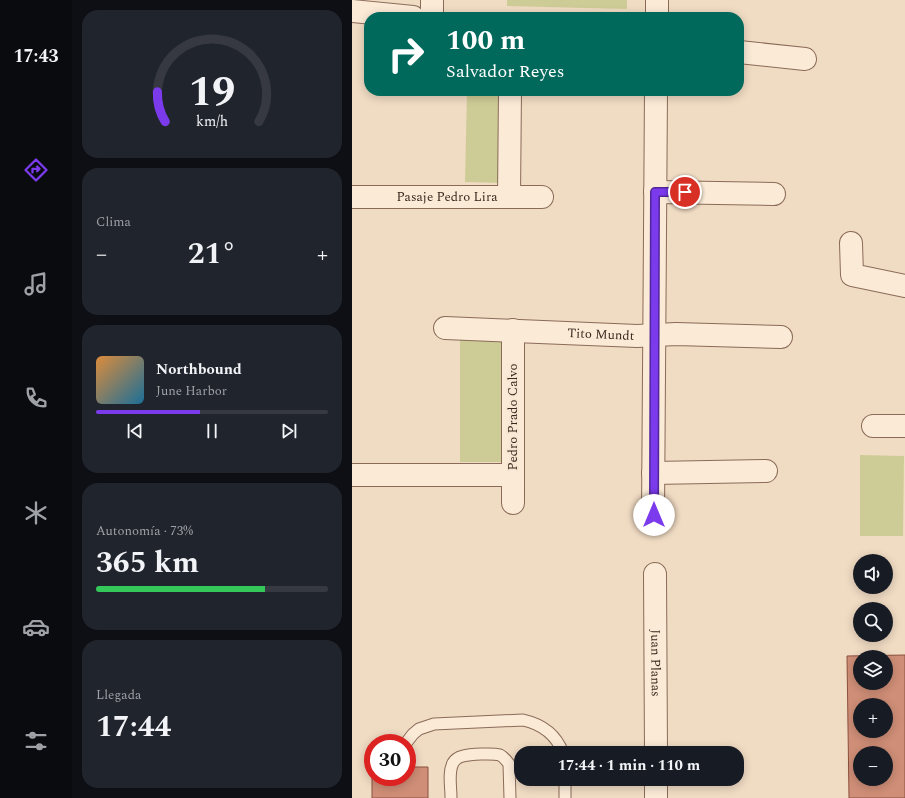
<!DOCTYPE html>
<html lang="es">
<head>
<meta charset="utf-8">
<style>
  body { margin:0; font-family:Spectral,serif; background:#20242c; color:#f1f3f6; height:100vh; display:flex; flex-direction:column; font-size:15px; white-space:nowrap }
  * { box-sizing:border-box; margin:0 }
  p { font-size:13px; color:#9ea1a6 }
  .icon { flex:none; width:22px; height:22px; fill:none; stroke:currentColor; stroke-width:2; stroke-linecap:round; stroke-linejoin:round }
  .map { position:relative; flex:1; overflow:hidden }
  .drawer { display:flex; flex-direction:column; gap:10px; padding:10px; background:#0d0f14; width:280px }
  .drawer>* { flex:none }
  .guide { position:absolute; left:12px; top:12px; width:380px; height:84px; border-radius:16px; box-shadow:0 2px 10px #0003; background:#00695c; color:#fff; overflow:hidden }
  .controls { position:absolute; left:501px; top:554px; display:grid; gap:8px }
  .controls a { display:grid; place-items:center; width:40px; height:40px; border-radius:50%; background:#171b24; box-shadow:0 2px 10px #0003; font-size:20px }
  .speed { position:absolute; left:12px; top:734px; display:flex; gap:8px; font-size:20px; font-weight:700; text-align:center }
  .speed>* { display:grid; place-content:center; width:52px; height:52px; border-radius:50%; background:#171b24; box-shadow:0 2px 10px #0003; line-height:1 }
  .speed .limit { border:6px solid #d22; background:#fff; color:#111 }
  .pin { position:absolute; display:grid; place-items:center; width:34px; height:34px; color:#fff; margin:-17px; border:2px solid #fff; border-radius:50%; box-shadow:0 1px 4px #0007 }
  .me { position:absolute; width:44px; margin:-22px; rotate:0deg; stroke-linejoin:round; filter:drop-shadow(0 0 3px #0008) }
  .turn { display:flex; align-items:center; gap:14px; height:84px; padding:0 16px; font-size:18px }
  .turn .icon { width:52px; height:52px; stroke-width:2.5 }
  .turn b { display:block; font-size:28px; line-height:34px }
  .big { font-size:30px; font-weight:700; line-height:1.1 }
  .drawer .card { flex:1; display:flex; flex-direction:column; justify-content:center; gap:6px; min-width:0; padding:0 14px; border-radius:16px; background:#20242c }
  .drawer .dial { align-items:center; gap:0 }
  .dial svg { height:104px; overflow:visible; fill:none; stroke:#363941; stroke-width:7; stroke-linecap:round; text-anchor:middle }
  .dial text { fill:#f1f3f6; stroke:none }
  .song { display:flex; align-items:center; gap:12px }
  .cover { width:48px; height:48px; border-radius:6px; background:linear-gradient(135deg,hsl(30 70% 55%),hsl(200 70% 35%)) }
  .played { height:4px; border-radius:2px; background:linear-gradient(90deg,#7c3aed 45%,#363941 45%) }
  .keys { display:flex; justify-content:space-around; direction:ltr }
  .heat { display:flex; justify-content:space-between; align-items:center; font-size:22px; direction:ltr }
  .charge { height:6px; border-radius:3px; background:linear-gradient(90deg,#34c759 73%,#363941 0) }
  .trip { position:absolute; left:162px; top:746px; width:230px; height:40px; border-radius:16px; background:#171b24; box-shadow:0 2px 10px #0003; font-weight:700; line-height:40px; text-align:center }
  main { display:flex; flex:1; min-height:0 }
  .tab-bar { display:flex; flex-direction:column; width:72px; justify-content:space-around; align-items:center; background:#090b0e; color:#9ea1a6 }
  .tab-bar .icon { width:28px; height:28px }
  .tab-bar .on { color:#7c3aed }
  .tab-bar b { font-size:18px; color:#f1f3f6 }
  .map>svg:first-child { display:block }
</style>
</head>
<body>
<main>
<nav class="tab-bar">
<b>17:43</b>
<svg class="icon on" aria-label="directions" viewBox="0 0 24 24"><path d="M12 3l9 9-9 9-9-9zM9 14v-3h6M13 9l2 2-2 2"/></svg>
<svg class="icon" aria-label="music" viewBox="0 0 24 24"><path d="M9 18V5l10-2v13"/><circle cx="6" cy="18" r="3"/><circle cx="16" cy="16" r="3"/></svg>
<svg class="icon" aria-label="phone" viewBox="0 0 24 24"><path d="M5 4h4l2 5-3 2q2 4 5 5l2-3 5 2v4C11 20 4 13 5 4z"/></svg>
<svg class="icon" aria-label="climate" viewBox="0 0 24 24"><path d="M12 3v18M4 7l16 10M4 17L20 7"/></svg>
<svg class="icon" aria-label="car" viewBox="0 0 24 24"><path d="M5 17H2v-5l4-1 3-4h7l3 4 3 1v5h-3M9 17h6M6 11h13"/><circle cx="7" cy="17" r="2"/><circle cx="17" cy="17" r="2"/></svg>
<svg class="icon" aria-label="filters" viewBox="0 0 24 24"><path d="M4 7h16M4 17h16"/><circle cx="9" cy="7" r="2"/><circle cx="15" cy="17" r="2"/></svg>
</nav>
<section class="drawer">
<div class="card dial"><svg viewBox="0 0 100 80">
<path d="M14 69A42 42 0 1 1 86 69"/>
<path d="M14 69A42 42 0 0 1 8 46" stroke="#7c3aed"/>
<text x="50" y="56" font-size="32" font-weight="700">19</text>
<text x="50" y="72" font-size="11">km/h</text>
</svg></div>
<div class="card"><p>Clima</p>
<div class="heat"><a>−</a><b class="big">21°</b><a>+</a></div>
</div>
<div class="card">
<div class="song"><i class="cover"></i><div><b>Northbound</b><p>June Harbor</p></div></div>
<div class="played"></div>
<div class="keys"><svg class="icon" aria-label="previous" viewBox="0 0 24 24"><path d="M18 5L8 12l10 7zM5 5v14"/></svg><svg class="icon" aria-label="pause" viewBox="0 0 24 24"><path d="M8 5v14M16 5v14"/></svg><svg class="icon" aria-label="next" viewBox="0 0 24 24"><path d="M6 5l10 7-10 7zM19 5v14"/></svg></div>
</div>
<div class="card"><p>Autonomía · 73%</p><b class="big">365 km</b><div class="charge"></div></div>
<div class="card"><p>Llegada</p><b class="big">17:44</b></div>
</section>
<div class="map">
<svg width="553" height="798" viewBox="0 0 553 798">
  <rect width="100%" height="100%" fill="#f0dbc3"/>
  <g fill="#cecc96">
    <polygon points="155,0 275,0 275,9 155,6"/>
    <polygon points="115,91 152,91 149,183 113,182"/>
    <rect x="108" y="337" width="47" height="125"/>
    <polygon points="508,455 552,456 551,536 508,536"/>
  </g>
  <g fill="#cf8e77" stroke="#8b503e" fill-rule="evenodd">
    <path d="M553 655V798H497L495 656ZM508 657H534V683H508ZM508 705H534V731H508ZM508 753H534V779H508Z"/>
    <polygon points="55,767 76,767 76,798 20,798 20,777 55,777"/>
  </g>
  <g fill="none" stroke-linecap="round" stroke-linejoin="round">
    <defs>
      <g id="lane">
        <path d="M54 743 61 734 67 729 82 724 171 720C189 724 204 734 211 753"/>
        <polyline points="213,779 213,798"/>
        <path d="M99 797C99 787 96 772 101 763 103 759 107 757 111 756 118 754 141 753 148 755 152 757 154 760 157 764L158 798"/>
      </g>
      <g id="street">
        <polyline points="80,0 80,17"/>
        <polyline points="0,11 61,17"/>
        <polyline points="305,17 305,0"/>
        <polyline points="387,52 453,59"/>
        <polyline points="303,192 422,194"/>
        <polyline points="157,196 158,91"/>
        <path id="s1" d="M0 197H190"/>
        <polyline points="499,243 500,275 553,286"/>
        <path id="s2" d="M93 328 285 336 324 334 429 337"/>
        <polyline points="161,330 161,503"/>
        <polyline points="521,426 553,426"/>
        <polyline points="301,473 414,471"/>
        <polyline points="0,475 161,475"/>
        <polyline points="301,515 304,91"/>
        <path id="s3" d="M303 574 304 753"/>
        <polyline points="304,779 304,798"/>
      </g>
    </defs>
    <use href="#lane" stroke="#8a6b59" stroke-width="13"/>
    <use href="#street" stroke="#8a6b59" stroke-width="24"/>
    <use href="#lane" stroke="#faead6" stroke-width="11"/>
    <use href="#street" stroke="#faead6" stroke-width="22"/>
  </g>
  <g fill="none" stroke-linecap="round" stroke-linejoin="round">
    <defs>
      <polyline id="route" points="302,515 303,192 333,192"/>
    </defs>
    <use href="#route" stroke="#51269a" stroke-width="10"/>
    <use href="#route" stroke="#7c3aed" stroke-width="7"/>
  </g>
  <g text-anchor="middle" dominant-baseline="central" stroke-width="4" stroke-linejoin="round" paint-order="stroke">
    <g font-size="13" fill="#3a271d" stroke="#f7e6d2">
      <text stroke="none"><textPath href="#s1" startOffset="95">Pasaje Pedro Lira</textPath></text>
      <text stroke="none"><textPath href="#s2" startOffset="156">Tito Mundt</textPath></text>
      <text transform="translate(161 417) rotate(-90)">Pedro Prado Calvo</text>
      <text stroke="none"><textPath href="#s3" startOffset="89">Juan Planas</textPath></text>
    </g>
  </g>
</svg>
<div class="controls">
<a><svg class="icon" aria-label="sound" viewBox="0 0 24 24"><path d="M4 9h4l5-4v14l-5-4H4zM17 9q2 3 0 6"/></svg></a>
<a><svg class="icon" aria-label="search" viewBox="0 0 24 24"><circle cx="10" cy="10" r="6"/><path d="M15 15l6 6"/></svg></a>
<a><svg class="icon" aria-label="layers" viewBox="0 0 24 24"><path d="M12 4l9 5-9 5-9-5zM3 14l9 5 9-5"/></svg></a>
<a>+</a>
<a>−</a>
</div>
<div class="speed"><div class="limit">30</div></div>
<div class="pin" style="left:333px;top:192px;background:#d93025"><svg class="icon" aria-label="arrive" viewBox="0 0 24 24"><path d="M6 21V4h12l-3 4 3 4H6"/></svg></div>
<svg class="me" style="left:302px;top:515px" viewBox="-20 -20 40 40"><circle r="19" fill="#fff"/><path d="M0-13L10 11 0 6-10 11z" fill="#7c3aed"/></svg>
<div class="trip">17:44 · 1 min · 110 m</div>
<div class="guide">
<div class="turn"><svg class="icon" aria-label="right" viewBox="0 0 24 24"><path d="M7 20v-9h11M14 6l5 5-5 5"/></svg><div><b>100 m</b>Salvador Reyes</div></div>
</div>
</div>
</main>
</body>
</html>
